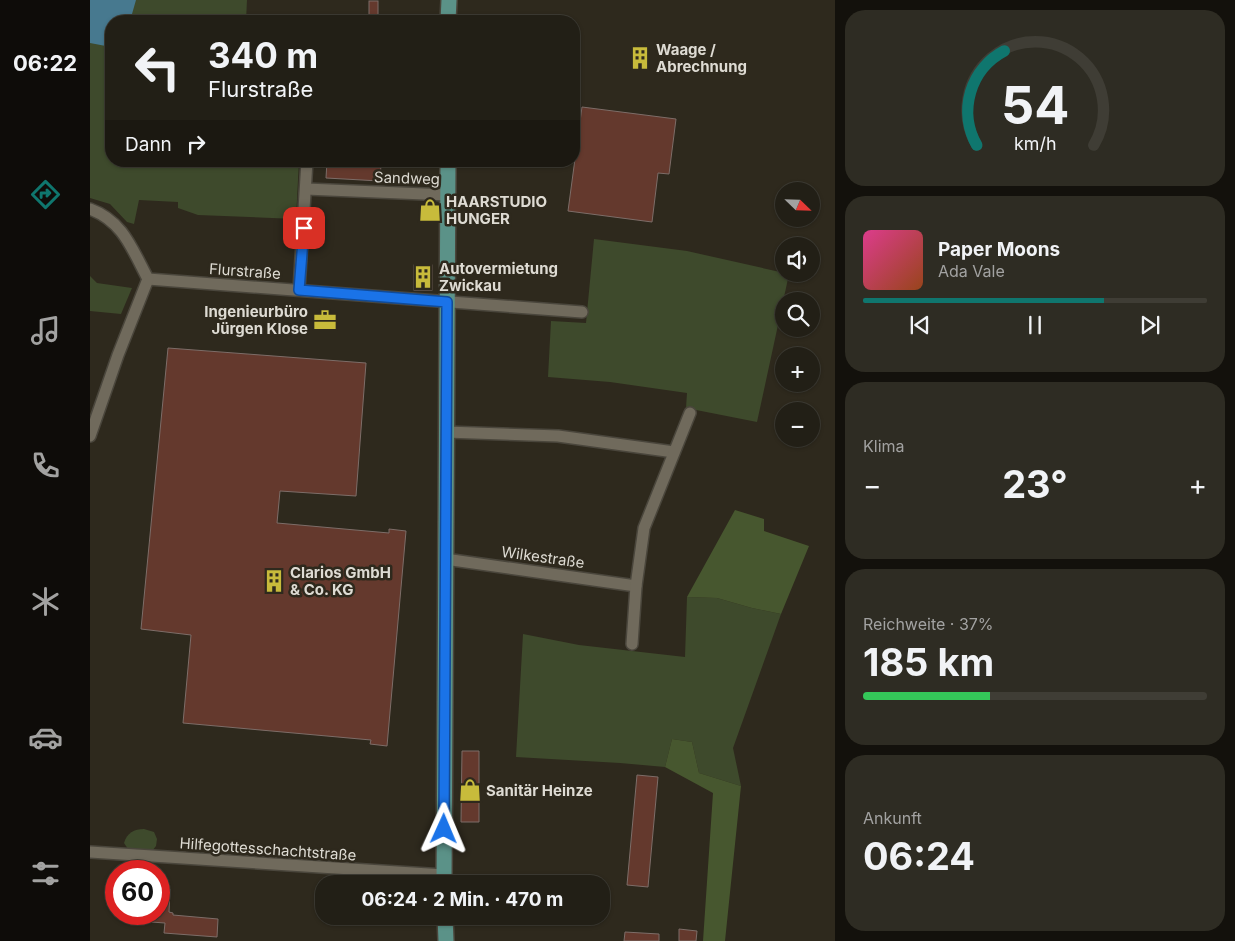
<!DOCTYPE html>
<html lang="de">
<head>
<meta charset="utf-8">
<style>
  body { margin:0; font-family:Inter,sans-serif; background:#2e2c23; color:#f1f3f6; height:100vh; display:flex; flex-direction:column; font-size:19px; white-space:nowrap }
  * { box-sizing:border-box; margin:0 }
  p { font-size:16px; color:#a2a2a1 }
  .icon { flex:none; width:28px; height:28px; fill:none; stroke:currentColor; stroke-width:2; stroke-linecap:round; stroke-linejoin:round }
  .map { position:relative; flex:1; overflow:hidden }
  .panel { display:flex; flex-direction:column; gap:10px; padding:10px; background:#13110c; width:400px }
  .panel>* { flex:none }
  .top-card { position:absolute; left:15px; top:15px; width:475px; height:152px; border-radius:20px; box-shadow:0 1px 4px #0004,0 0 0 1px #3f3d35; background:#221f16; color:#f1f3f6; overflow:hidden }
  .needle { width:32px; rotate:113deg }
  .fabs { position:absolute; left:685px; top:182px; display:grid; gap:10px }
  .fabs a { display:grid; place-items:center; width:45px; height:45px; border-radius:50%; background:#221f16; box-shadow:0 1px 4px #0004,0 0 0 1px #3f3d35; font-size:25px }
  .speed { position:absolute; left:15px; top:860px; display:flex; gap:10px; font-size:25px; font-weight:700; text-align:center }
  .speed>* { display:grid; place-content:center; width:65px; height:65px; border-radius:50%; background:#221f16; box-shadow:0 1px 4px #0004,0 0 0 1px #3f3d35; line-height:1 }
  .speed .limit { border:8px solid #d22; background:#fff; color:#111 }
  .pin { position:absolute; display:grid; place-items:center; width:42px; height:42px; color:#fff; margin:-21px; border-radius:10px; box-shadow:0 2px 8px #0006 }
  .me { position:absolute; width:55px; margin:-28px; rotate:1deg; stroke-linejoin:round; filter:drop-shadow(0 0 4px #0008) }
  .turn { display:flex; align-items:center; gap:18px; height:105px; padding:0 20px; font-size:22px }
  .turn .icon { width:65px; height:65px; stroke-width:2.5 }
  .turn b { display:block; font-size:35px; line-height:42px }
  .then { display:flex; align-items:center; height:48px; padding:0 20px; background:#0003; gap:10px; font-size:19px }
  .big { font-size:38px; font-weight:700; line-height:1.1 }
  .panel .card { flex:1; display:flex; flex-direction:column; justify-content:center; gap:8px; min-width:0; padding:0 18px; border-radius:20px; background:#2e2c23 }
  .panel .dial { align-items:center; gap:0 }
  .dial svg { height:130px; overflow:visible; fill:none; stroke:#3f3d35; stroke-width:7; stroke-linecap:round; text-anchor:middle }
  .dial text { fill:#f1f3f6; stroke:none }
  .song { display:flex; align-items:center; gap:15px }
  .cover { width:60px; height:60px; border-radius:8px; background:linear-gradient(135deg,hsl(330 70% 55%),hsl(20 70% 35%)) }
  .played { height:5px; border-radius:2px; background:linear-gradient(90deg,#0f766e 70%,#3f3d35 70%) }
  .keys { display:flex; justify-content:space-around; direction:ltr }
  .heat { display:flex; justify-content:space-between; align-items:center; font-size:28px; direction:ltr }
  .charge { height:8px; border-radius:4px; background:linear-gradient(90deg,#34c759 37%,#3f3d35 0) }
  .trip { position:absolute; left:225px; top:875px; width:295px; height:50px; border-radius:20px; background:#221f16; box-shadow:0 1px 4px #0004,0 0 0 1px #3f3d35; font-weight:700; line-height:50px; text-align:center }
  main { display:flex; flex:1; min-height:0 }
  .tabs { display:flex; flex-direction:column; width:90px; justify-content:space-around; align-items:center; background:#0e0c09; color:#a2a2a1 }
  .tabs .icon { width:35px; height:35px }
  .tabs .active { color:#0f766e }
  .tabs b { font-size:22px; color:#f1f3f6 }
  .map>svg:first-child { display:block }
</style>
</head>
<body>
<main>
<nav class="tabs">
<b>06:22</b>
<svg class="icon active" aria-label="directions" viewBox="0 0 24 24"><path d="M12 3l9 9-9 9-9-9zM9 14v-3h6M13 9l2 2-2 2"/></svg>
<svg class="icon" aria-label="music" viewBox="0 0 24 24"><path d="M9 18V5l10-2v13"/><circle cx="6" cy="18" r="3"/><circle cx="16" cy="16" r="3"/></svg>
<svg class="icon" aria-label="phone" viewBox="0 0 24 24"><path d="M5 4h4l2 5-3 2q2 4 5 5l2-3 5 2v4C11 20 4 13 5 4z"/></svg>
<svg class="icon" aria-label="climate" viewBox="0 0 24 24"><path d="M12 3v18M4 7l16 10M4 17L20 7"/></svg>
<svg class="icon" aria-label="car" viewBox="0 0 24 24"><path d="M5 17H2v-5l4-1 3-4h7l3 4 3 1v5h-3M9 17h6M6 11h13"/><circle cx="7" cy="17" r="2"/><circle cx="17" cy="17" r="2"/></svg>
<svg class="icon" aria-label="filters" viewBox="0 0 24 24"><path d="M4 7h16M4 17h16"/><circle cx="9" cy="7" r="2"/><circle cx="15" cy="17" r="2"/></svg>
</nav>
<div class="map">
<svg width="745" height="941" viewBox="0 0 745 941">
  <rect width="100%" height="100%" fill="#2e291d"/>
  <g fill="#3e4a2c">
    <polygon points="0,0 157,0 156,21 21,21 21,161 209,161 206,219 108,215 88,208 88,202 49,200 44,224 37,222 20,204 0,198"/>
    <polygon points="504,239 597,251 699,274 667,422 596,408 597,393 520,382 458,377 461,321 496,323"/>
    <polygon points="0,276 7,283 42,288 31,314 0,311"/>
    <polygon points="597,597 627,598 662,608 691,614 643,748 651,786 609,773 602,742 582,739 575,767 530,763 426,757 433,634 489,645 595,657"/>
    <path d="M54 829 64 832 67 839 66 846 62 851 38 849 34 843C37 833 44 829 54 829Z"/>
  </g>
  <g fill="#47572f">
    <polygon points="645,510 674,519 674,531 719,546 691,614 662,608 627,598 597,597"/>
    <polygon points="582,739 602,742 609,773 651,786 635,941 613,941 623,793 575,767"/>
  </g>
  <polygon fill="#47798f" points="0,0 46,0 40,21 21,21 21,47 0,43"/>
  <g fill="#64392d" stroke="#7d6d68">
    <rect x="279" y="1" width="9" height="15"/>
    <polygon points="492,107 586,119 579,174 568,173 562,222 478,211"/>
    <polygon points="237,161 291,164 290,181 236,178"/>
    <rect x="324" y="265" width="18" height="25"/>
    <polygon points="78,348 276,363 266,496 190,491 187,523 299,533 299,529 316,531 297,746 280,744 281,740 93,723 101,635 51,629"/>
    <polygon points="372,751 389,751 389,822 371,822"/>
    <polygon points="547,775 568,777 558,887 537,885"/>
    <polygon points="69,888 80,889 79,912 83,913 83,915 128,919 127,937 74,933 75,923 61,922 61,914 69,914"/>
    <polygon points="589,929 607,931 606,941 589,941"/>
    <polygon points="535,932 569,934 569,941 534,941"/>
  </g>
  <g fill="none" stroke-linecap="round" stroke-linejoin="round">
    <defs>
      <g id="street">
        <polyline points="216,189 358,195"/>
        <path d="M0 209C33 221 42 249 58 279L492 312"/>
        <polyline points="209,290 217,161"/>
        <polyline points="356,432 468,436 584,452"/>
        <polyline points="0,436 28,355 58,279"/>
        <polyline points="355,559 546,586"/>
        <polyline points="542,644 546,586 554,528 600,413"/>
        <polyline points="0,852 354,875"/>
      </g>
      <g id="primary">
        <polyline points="358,21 359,0"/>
        <polyline points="354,884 358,161"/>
        <polyline points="355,916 356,941"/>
      </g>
    </defs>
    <use href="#street" stroke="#4a463c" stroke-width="14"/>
    <use href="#primary" stroke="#4a463c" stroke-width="18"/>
    <use href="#street" stroke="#706a5c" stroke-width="11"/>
    <use href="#primary" stroke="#5b9288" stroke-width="15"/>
  </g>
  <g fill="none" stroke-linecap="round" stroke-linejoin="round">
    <defs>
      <polyline id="route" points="214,228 209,290 357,302 354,829"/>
    </defs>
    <use href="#route" stroke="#114b97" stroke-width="12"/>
    <use href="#route" stroke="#1a73e8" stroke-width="9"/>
  </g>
  <defs>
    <symbol id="building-bare" viewBox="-9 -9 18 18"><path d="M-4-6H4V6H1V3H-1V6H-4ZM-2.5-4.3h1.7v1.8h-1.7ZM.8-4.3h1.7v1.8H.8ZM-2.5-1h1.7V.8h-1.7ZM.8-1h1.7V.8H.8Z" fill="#c8bb3b" stroke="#2e291d" stroke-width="2.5" paint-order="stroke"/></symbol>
    <symbol id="shop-bare" viewBox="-9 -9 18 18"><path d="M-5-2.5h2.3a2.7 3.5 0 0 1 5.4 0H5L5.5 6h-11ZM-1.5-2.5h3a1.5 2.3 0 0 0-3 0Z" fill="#c8bb3b" stroke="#2e291d" stroke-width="2.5" paint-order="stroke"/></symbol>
    <symbol id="office-bare" viewBox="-9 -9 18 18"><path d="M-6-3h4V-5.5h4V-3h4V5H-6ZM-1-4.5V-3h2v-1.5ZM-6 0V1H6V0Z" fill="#c8bb3b" stroke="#2e291d" stroke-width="2.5" paint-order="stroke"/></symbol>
  </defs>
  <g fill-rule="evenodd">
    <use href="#building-bare" x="534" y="42" width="32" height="32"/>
    <use href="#shop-bare" x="324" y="194" width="32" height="32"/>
    <use href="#building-bare" x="317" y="261" width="32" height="32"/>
    <use href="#office-bare" x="219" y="304" width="32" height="32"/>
    <use href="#building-bare" x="168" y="565" width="32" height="32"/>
    <use href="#shop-bare" x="364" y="774" width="32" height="32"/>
  </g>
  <g text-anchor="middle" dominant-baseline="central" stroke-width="5" stroke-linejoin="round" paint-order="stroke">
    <g font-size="15" font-weight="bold" fill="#dedbd3" stroke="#2e291d" text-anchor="start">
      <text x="566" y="49">Waage /<tspan x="566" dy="17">Abrechnung</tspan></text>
      <text x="356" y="201">HAARSTUDIO<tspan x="356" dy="17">HUNGER</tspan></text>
      <text x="349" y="268">Autovermietung<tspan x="349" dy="17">Zwickau</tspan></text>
      <text x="218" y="311" text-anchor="end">Ingenieurbüro<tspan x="218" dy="17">Jürgen Klose</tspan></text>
      <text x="200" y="572">Clarios GmbH<tspan x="200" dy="17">&amp; Co. KG</tspan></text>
      <text x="396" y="790">Sanitär Heinze</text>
    </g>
    <g font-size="15" fill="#dedbd3" stroke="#2e291d">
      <text transform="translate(317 178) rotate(2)">Sandweg</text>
      <text transform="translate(155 271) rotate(4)">Flurstraße</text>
      <text transform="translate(453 557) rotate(8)">Wilkestraße</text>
      <text transform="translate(178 849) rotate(4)">Hilfegottesschachtstraße</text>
    </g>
  </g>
</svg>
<div class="fabs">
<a><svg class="needle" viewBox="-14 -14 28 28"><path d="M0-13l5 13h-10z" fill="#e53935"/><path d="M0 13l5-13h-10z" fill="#a2a2a1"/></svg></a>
<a><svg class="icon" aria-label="sound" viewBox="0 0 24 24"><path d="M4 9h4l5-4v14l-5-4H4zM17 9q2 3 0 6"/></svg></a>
<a><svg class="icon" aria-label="search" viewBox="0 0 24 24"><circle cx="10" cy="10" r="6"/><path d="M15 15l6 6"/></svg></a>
<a>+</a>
<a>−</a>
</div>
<div class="speed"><div class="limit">60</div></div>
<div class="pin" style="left:214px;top:228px;background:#d93025"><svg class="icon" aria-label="arrive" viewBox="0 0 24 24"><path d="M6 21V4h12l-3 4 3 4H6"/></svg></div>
<svg class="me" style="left:354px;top:829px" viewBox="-20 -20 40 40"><path d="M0-17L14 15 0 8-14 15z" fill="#1a73e8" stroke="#fff" stroke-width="4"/></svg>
<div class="trip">06:24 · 2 Min. · 470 m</div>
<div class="top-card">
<div class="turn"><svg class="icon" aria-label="left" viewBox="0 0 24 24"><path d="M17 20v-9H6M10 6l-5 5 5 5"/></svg><div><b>340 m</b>Flurstraße</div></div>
<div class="then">Dann<svg class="icon" aria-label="right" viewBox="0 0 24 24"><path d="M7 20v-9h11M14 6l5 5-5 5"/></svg></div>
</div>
</div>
<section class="panel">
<div class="card dial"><svg viewBox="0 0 100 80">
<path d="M14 69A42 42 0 1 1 86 69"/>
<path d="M14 69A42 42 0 0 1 31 11" stroke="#0f766e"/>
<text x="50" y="56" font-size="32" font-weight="700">54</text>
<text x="50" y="72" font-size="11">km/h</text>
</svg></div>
<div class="card">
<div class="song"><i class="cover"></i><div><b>Paper Moons</b><p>Ada Vale</p></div></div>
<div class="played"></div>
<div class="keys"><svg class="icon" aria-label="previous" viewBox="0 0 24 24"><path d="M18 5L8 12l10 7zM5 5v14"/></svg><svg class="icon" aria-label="pause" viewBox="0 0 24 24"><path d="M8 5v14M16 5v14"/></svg><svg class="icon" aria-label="next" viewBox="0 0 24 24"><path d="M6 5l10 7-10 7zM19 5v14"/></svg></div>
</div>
<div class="card"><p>Klima</p>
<div class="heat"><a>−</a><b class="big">23°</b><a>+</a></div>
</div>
<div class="card"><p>Reichweite · 37%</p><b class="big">185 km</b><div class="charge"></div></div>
<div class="card"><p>Ankunft</p><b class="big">06:24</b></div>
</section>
</main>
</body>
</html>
